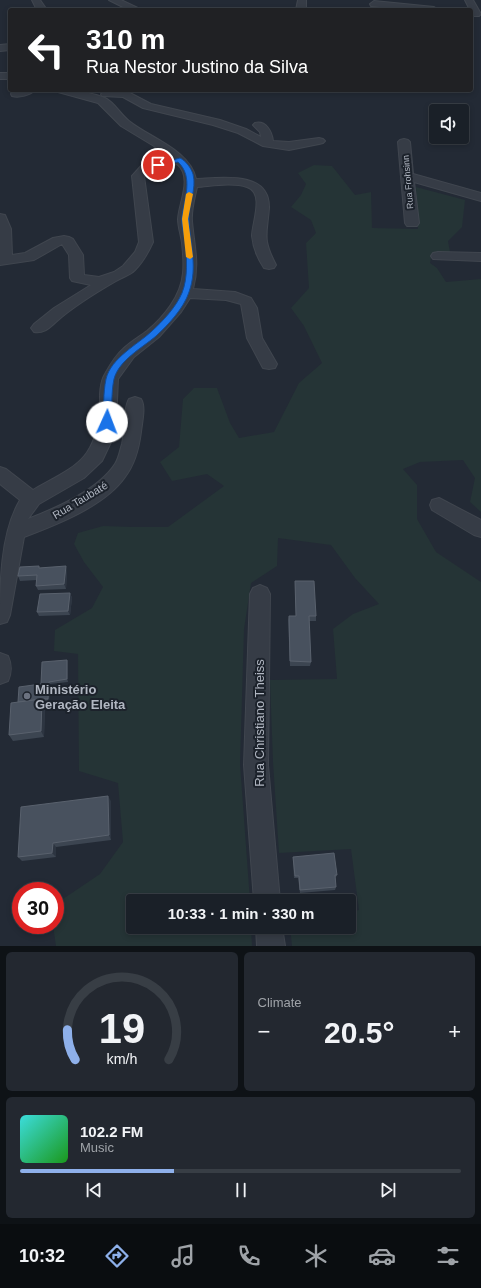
<!DOCTYPE html>
<html lang="en">
<head>
<meta charset="utf-8">
<style>
  body { margin:0; font-family:Arial,sans-serif; background:#232830; color:#f1f3f6; height:100vh; display:flex; flex-direction:column; font-size:15px; white-space:nowrap }
  * { box-sizing:border-box; margin:0 }
  p { font-size:13px; color:#9fa3a8 }
  .icon { flex:none; width:22px; height:22px; fill:none; stroke:currentColor; stroke-width:2; stroke-linecap:round; stroke-linejoin:round }
  .map { position:relative; height:946px; overflow:hidden }
  .drawer { display:flex; flex-direction:column; gap:6px; padding:6px; background:#0e1216; flex:1 }
  .drawer>* { flex:none }
  .hud { position:absolute; left:8px; top:8px; width:465px; height:84px; border-radius:4px; box-shadow:0 2px 6px #0003,0 0 0 1px #383e45; background:#202124; color:#fff; overflow:hidden }
  .tools { position:absolute; left:429px; top:104px; display:grid; gap:8px }
  .tools a { display:grid; place-items:center; width:40px; height:40px; border-radius:4px; background:#1a2028; box-shadow:0 2px 6px #0003,0 0 0 1px #383e45; font-size:20px }
  .speed { position:absolute; left:12px; top:882px; display:flex; gap:8px; font-size:20px; font-weight:700; text-align:center }
  .speed>* { display:grid; place-content:center; width:52px; height:52px; border-radius:50%; background:#1a2028; box-shadow:0 2px 6px #0003,0 0 0 1px #383e45; line-height:1 }
  .speed .limit { border:6px solid #d22; background:#fff; color:#111 }
  .pin { position:absolute; display:grid; place-items:center; width:34px; height:34px; color:#fff; margin:-17px; border:2px solid #fff; border-radius:50%; box-shadow:0 1px 4px #0007 }
  .me { position:absolute; width:44px; margin:-22px; rotate:2deg; stroke-linejoin:round; filter:drop-shadow(0 0 3px #0008) }
  .turn { display:flex; align-items:center; gap:14px; height:84px; padding:0 12px; font-size:18px }
  .turn .icon { width:52px; height:52px; stroke-width:2.5 }
  .turn b { display:block; font-size:28px; line-height:34px }
  .big { font-size:30px; font-weight:600; line-height:1.1 }
  .drawer .card { flex:1; display:flex; flex-direction:column; justify-content:center; gap:6px; min-width:0; padding:0 14px; border-radius:6px; background:#232830 }
  .drawer .dial { align-items:center; gap:0 }
  .dial svg { height:104px; overflow:visible; fill:none; stroke:#383e45; stroke-width:7; stroke-linecap:round; text-anchor:middle }
  .dial text { fill:#f1f3f6; stroke:none }
  .song { display:flex; align-items:center; gap:12px }
  .cover { width:48px; height:48px; border-radius:6px; background:linear-gradient(135deg,hsl(180 70% 55%),hsl(120 70% 35%)) }
  .played { height:4px; border-radius:2px; background:linear-gradient(90deg,#8eb0ea 35%,#383e45 35%) }
  .keys { display:flex; justify-content:space-around; direction:ltr }
  .heat { display:flex; justify-content:space-between; align-items:center; font-size:22px; direction:ltr }
  .drawer .tiles { flex:1; display:grid; gap:6px; grid-template-columns:1fr 1fr }
  .card:last-child { grid-column:span 2 }
  .trip { position:absolute; left:126px; top:894px; width:230px; height:40px; border-radius:4px; background:#1a2028; box-shadow:0 2px 6px #0003,0 0 0 1px #383e45; font-weight:600; line-height:40px; text-align:center }
  .dock { display:flex; height:64px; justify-content:space-around; align-items:center; background:#0a0d10; color:#9fa3a8 }
  .dock .icon { width:28px; height:28px }
  .dock .current { color:#8eb0ea }
  .dock b { font-size:18px; color:#f1f3f6 }
  .map>svg:first-child { display:block }
</style>
</head>
<body>
<div class="map">
<svg width="481" height="946" viewBox="0 0 481 946">
  <rect width="100%" height="100%" fill="#232a35"/>
  <polygon fill="#253436" points="314,165 332,166 355,195 371,192 372,228 418,229 416,187 465,200 462,227 448,241 450,252 432,254 430,263 437,268 446,282 481,279 481,512 470,502 475,478 463,460 420,462 403,469 417,485 417,519 436,552 481,582 481,946 292,946 290,927 349,927 349,912 359,910 351,849 279,853 273,762 270,680 337,679 333,629 353,614 379,604 355,578 331,545 278,538 277,566 251,583 244,629 240,764 250,901 133,901 133,927 251,927 252,946 56,946 53,925 55,925 55,906 63,899 100,874 123,842 118,783 79,771 78,654 54,651 55,630 92,608 103,587 84,562 74,544 78,533 103,526 132,527 168,527 224,486 207,474 172,481 160,462 179,447 183,399 194,388 217,388 230,423 239,438 274,432 299,383 322,363 304,326 291,308 309,288 306,243 316,233 311,220 291,207 301,195 306,184 298,173"/>
  <g fill="none" stroke-linecap="round" stroke-linejoin="round">
    <defs>
      <g id="minor">
        <polygon points="32,0 40,0 47,10 37,10"/>
        <polygon points="109,0 121,0 142,10 129,10"/>
        <polygon points="298,0 306,0 306,10 296,10"/>
        <polygon points="465,0 473,0 481,14 479,16 473,16"/>
        <polygon points="374,1 434,7 439,10 407,10 371,6 370,4"/>
        <polygon points="10,44 10,50 0,51 0,45"/>
        <rect x="0" y="73" width="10" height="6"/>
        <path d="M18 90H35C31 95 19 98 12 96L11 94 12 92Z"/>
        <path d="M57 90C73 90 90 92 105 98 114 102 121 115 129 121 150 138 190 150 196 179 221 178 270 170 269 208 267 235 262 238 276 265L274 268 269 269 264 268C258 259 253 247 252 236 252 223 265 193 247 187 232 182 212 186 197 187 195 197 191 210 192 221 194 246 200 263 193 289L235 292 251 298 257 308 262 338 277 364 275 368 269 369 263 368 247 338 241 304 226 300 190 298 181 312 159 337 134 357 118 379 116 422 112 440 102 461 84 478 39 504 28 519C56 508 98 490 115 464 119 458 120 450 122 444 125 431 123 409 129 399L135 397 141 399C146 407 142 422 141 432 139 448 135 464 125 477 105 506 56 525 24 537L10 615 7 622 0 624C0 584 0 534 20 500L0 484V467L6 469 33 490C75 466 95 462 100 409 100 398 99 384 105 374 110 365 115 356 123 349 130 342 139 337 147 331 164 317 181 296 183 273 184 264 183 252 182 243 181 235 178 227 178 219 179 202 193 177 177 164L155 169 144 176 153 242C148 253 143 262 135 270 129 276 122 277 116 281 97 292 74 306 57 321 50 327 44 334 34 332L31 328 34 324 54 308 91 285 72 281 70 278 69 255 62 244 34 260 0 265V214L5 215 11 229 12 255 25 253 53 238 64 236 69 237 73 239 83 255 84 275 99 277 114 272 123 266 135 252 139 242 132 176 141 166 169 158 154 146 121 126 98 103 58 92Z"/>
        <path d="M106 91 128 92 151 104 220 120 246 129 261 137 260 132 253 125 255 123C266 120 272 132 273 141L289 142 319 138 323 139 325 141 323 143 319 144 289 150 263 146 238 133 213 125 143 108 123 97 102 96 101 94Z"/>
        <polygon points="404,139 408,140 410,142 413,174 481,193 481,201 414,182 419,223 417,226 407,226 405,223 398,142 400,140"/>
        <polygon points="438,252 481,253 481,261 433,259 431,256 433,253"/>
        <polygon points="439,498 481,520 481,537 474,535 432,510 430,505 432,500"/>
        <polygon points="260,585 267,588 270,594 268,765 280,901 254,901 244,765 250,594 253,588"/>
        <path d="M0 653 8 656C12 665 12 672 8 681L0 684Z"/>
        <polygon points="256,927 282,927 285,946 257,946"/>
      </g>
    </defs>
    <use href="#minor" stroke="#40464f" stroke-width="2"/>
    <use href="#minor" fill="#363c46" fill-rule="evenodd"/>
  </g>
  <g fill="#3c4551">
    <polygon points="40,568 67,571 66,589 38,590 36,586 37,580 20,581 18,576"/>
    <polygon points="295,581 316,616 316,621 309,621 311,662 310,666 290,666 288,620 289,616 296,616 295,585"/>
    <polygon points="70,593 72,598 70,615 39,616 37,612"/>
    <polygon points="67,660 68,662 68,682 50,684 49,701 44,701 45,704 44,737 13,741 9,735 18,702 41,684"/>
    <polygon points="111,801 111,840 56,847 56,857 22,861 18,857"/>
    <polygon points="293,857 337,875 336,877 335,877 336,887 335,890 300,893 298,878 294,878 293,860"/>
  </g>
  <g fill="#2d3541">
    <polygon points="66,566 67,571 66,589 64,584"/>
    <polygon points="70,593 72,598 70,615 68,611"/>
    <polygon points="67,660 68,662 68,682 67,679"/>
    <polygon points="49,682 50,684 49,701 48,699"/>
    <polygon points="42,699 45,704 44,737 41,731"/>
    <polygon points="108,796 111,801 111,840 109,835"/>
    <polygon points="53,843 56,847 56,857 52,853"/>
  </g>
  <g fill="#48515e" stroke="#59616d">
    <polygon points="39,566 39,568 66,566 64,584 36,586 37,575 18,576 20,567"/>
    <polygon points="295,581 314,581 316,616 309,616 311,662 290,661 289,616 296,616"/>
    <polygon points="70,593 68,611 37,612 40,594"/>
    <polygon points="67,660 67,679 49,682 48,699 42,699 18,702 19,687 41,684 42,662"/>
    <polygon points="42,699 41,731 9,735 11,703"/>
    <polygon points="108,796 109,835 53,843 52,853 18,857 21,807"/>
    <polygon points="334,853 337,875 335,875 336,887 300,890 299,876 295,876 293,857"/>
  </g>
  <path fill="#1a73e8" stroke="#114b97" d="M180 158C186 161 191 168 193 174 197 189 188 205 189 220 190 245 198 267 189 292 184 308 168 325 156 336 142 348 119 360 114 379 111 393 112 409 112 422L107 425 103 422C104 409 103 393 106 379 111 358 137 345 152 331 163 321 176 307 182 293 188 278 187 258 185 241 184 234 181 225 182 217 184 199 194 177 178 162L158 167 154 165Z"/>
  <polygon fill="#f59e0b" points="189,192 193,194 188,219 193,257 190,259 186,257 182,219 186,194"/>
  <circle fill="#6b7280" stroke="#1c222b" stroke-width="1.5" cx="27" cy="696" r="4"/>
  <g text-anchor="middle" dominant-baseline="central" stroke-width="4" stroke-linejoin="round" paint-order="stroke">
    <g font-size="9" fill="#b1b7c2" stroke="#1c222b">
      <text transform="translate(408 182) rotate(-95)">Rua Frohsinn</text>
    </g>
    <g font-size="11" fill="#b1b7c2" stroke="#1c222b">
      <text transform="translate(80 500) rotate(-31)">Rua Taubaté</text>
    </g>
    <g font-size="13" font-weight="bold" fill="#b1b7c2" stroke="#1c222b" text-anchor="start">
      <text x="35" y="689">Ministério<tspan x="35" dy="15">Geração Eleita</tspan></text>
    </g>
    <g font-size="13" fill="#b1b7c2" stroke="#1c222b">
      <text transform="translate(259 723) rotate(-90)">Rua Christiano Theiss</text>
    </g>
  </g>
</svg>
<div class="tools">
<a><svg class="icon" aria-label="sound" viewBox="0 0 24 24"><path d="M4 9h4l5-4v14l-5-4H4zM17 9q2 3 0 6"/></svg></a>
</div>
<div class="speed"><div class="limit">30</div></div>
<div class="pin" style="left:158px;top:165px;background:#d93025"><svg class="icon" aria-label="arrive" viewBox="0 0 24 24"><path d="M6 21V4h12l-3 4 3 4H6"/></svg></div>
<svg class="me" style="left:107px;top:422px" viewBox="-20 -20 40 40"><circle r="19" fill="#fff"/><path d="M0-13L10 11 0 6-10 11z" fill="#1a73e8"/></svg>
<div class="trip">10:33 · 1 min · 330 m</div>
<div class="hud">
<div class="turn"><svg class="icon" aria-label="left" viewBox="0 0 24 24"><path d="M17 20v-9H6M10 6l-5 5 5 5"/></svg><div><b>310 m</b>Rua Nestor Justino da Silva</div></div>
</div>
</div>
<section class="drawer">
<div class="tiles">
<div class="card dial"><svg viewBox="0 0 100 80">
<path d="M14 69A42 42 0 1 1 86 69"/>
<path d="M14 69A42 42 0 0 1 8 46" stroke="#8eb0ea"/>
<text x="50" y="56" font-size="32" font-weight="700">19</text>
<text x="50" y="72" font-size="11">km/h</text>
</svg></div>
<div class="card"><p>Climate</p>
<div class="heat"><a>−</a><b class="big">20.5°</b><a>+</a></div>
</div>
<div class="card">
<div class="song"><i class="cover"></i><div><b>102.2 FM</b><p>Music</p></div></div>
<div class="played"></div>
<div class="keys"><svg class="icon" aria-label="previous" viewBox="0 0 24 24"><path d="M18 5L8 12l10 7zM5 5v14"/></svg><svg class="icon" aria-label="pause" viewBox="0 0 24 24"><path d="M8 5v14M16 5v14"/></svg><svg class="icon" aria-label="next" viewBox="0 0 24 24"><path d="M6 5l10 7-10 7zM19 5v14"/></svg></div>
</div>
</div>
</section>
<nav class="dock">
<b>10:32</b>
<svg class="icon current" aria-label="directions" viewBox="0 0 24 24"><path d="M12 3l9 9-9 9-9-9zM9 14v-3h6M13 9l2 2-2 2"/></svg>
<svg class="icon" aria-label="music" viewBox="0 0 24 24"><path d="M9 18V5l10-2v13"/><circle cx="6" cy="18" r="3"/><circle cx="16" cy="16" r="3"/></svg>
<svg class="icon" aria-label="phone" viewBox="0 0 24 24"><path d="M5 4h4l2 5-3 2q2 4 5 5l2-3 5 2v4C11 20 4 13 5 4z"/></svg>
<svg class="icon" aria-label="climate" viewBox="0 0 24 24"><path d="M12 3v18M4 7l16 10M4 17L20 7"/></svg>
<svg class="icon" aria-label="car" viewBox="0 0 24 24"><path d="M5 17H2v-5l4-1 3-4h7l3 4 3 1v5h-3M9 17h6M6 11h13"/><circle cx="7" cy="17" r="2"/><circle cx="17" cy="17" r="2"/></svg>
<svg class="icon" aria-label="filters" viewBox="0 0 24 24"><path d="M4 7h16M4 17h16"/><circle cx="9" cy="7" r="2"/><circle cx="15" cy="17" r="2"/></svg>
</nav>
</body>
</html>
